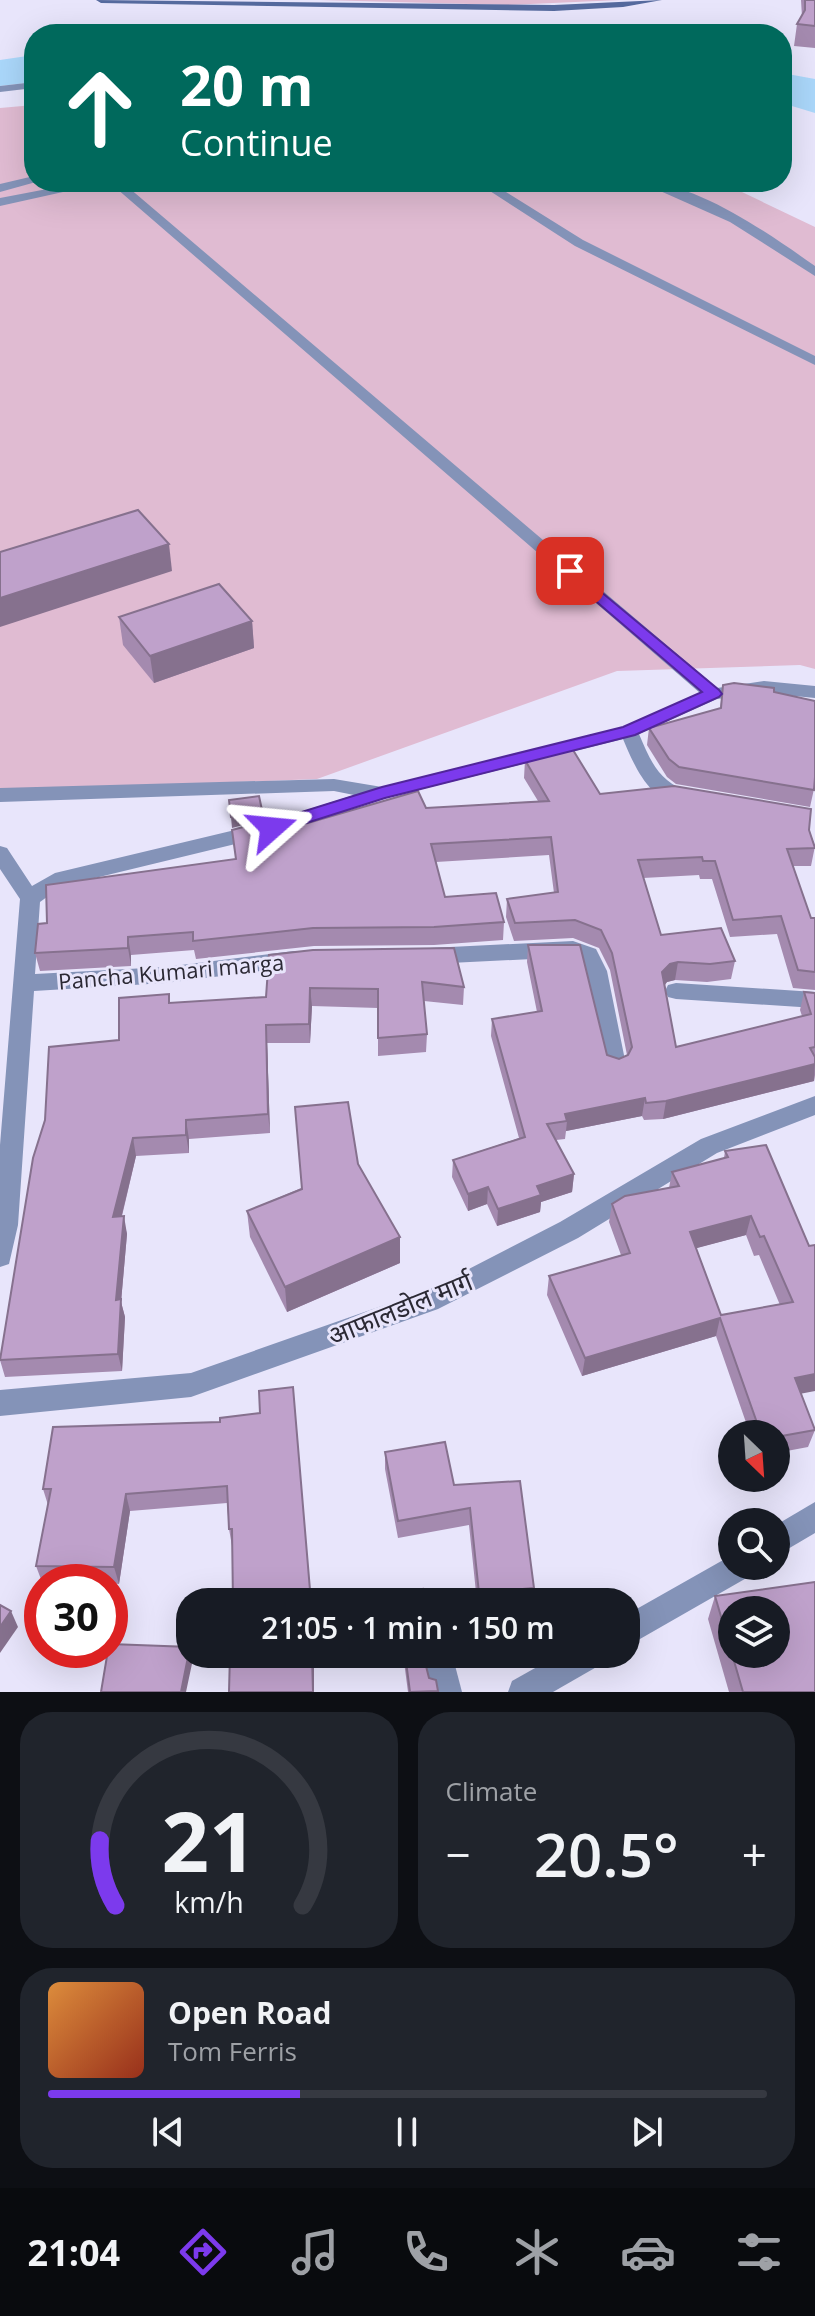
<!DOCTYPE html>
<html lang="en">
<head>
<meta charset="utf-8">
<style>
  body { margin:0; font-family:"Open Sans","Noto Sans Devanagari",sans-serif; background:#20242c; color:#f1f3f6; height:100vh; display:flex; flex-direction:column; font-size:30px; white-space:nowrap }
  * { box-sizing:border-box; margin:0 }
  p { font-size:26px; color:#9ea1a6 }
  .icon { flex:none; width:44px; height:44px; fill:none; stroke:currentColor; stroke-width:2; stroke-linecap:round; stroke-linejoin:round }
  .map { position:relative; height:1692px; overflow:hidden }
  .panel { display:flex; flex-direction:column; gap:20px; padding:20px; background:#0d0f14; flex:1 }
  .panel>* { flex:none }
  .guide { position:absolute; left:24px; top:24px; width:768px; height:168px; border-radius:32px; box-shadow:0 8px 32px #0002; background:#00695c; color:#fff; overflow:hidden }
  .needle { width:52px; rotate:155deg }
  .fabs { position:absolute; left:718px; top:1420px; display:grid; gap:16px }
  .fabs a { display:grid; place-items:center; width:72px; height:72px; border-radius:50%; background:#171b24; box-shadow:0 8px 32px #0002; font-size:40px }
  .speed { position:absolute; left:24px; top:1564px; display:flex; gap:16px; font-size:40px; font-weight:700; text-align:center }
  .speed>* { display:grid; place-content:center; width:104px; height:104px; border-radius:50%; background:#171b24; box-shadow:0 8px 32px #0002; line-height:1 }
  .speed .limit { border:12px solid #d22; background:#fff; color:#111 }
  .pin { position:absolute; display:grid; place-items:center; width:68px; height:68px; color:#fff; margin:-34px; border-radius:16px; box-shadow:0 4px 12px #0006 }
  .me { position:absolute; width:88px; margin:-44px; rotate:72deg; stroke-linejoin:round; filter:drop-shadow(0 0 6px #0008) }
  .turn { display:flex; align-items:center; gap:28px; height:168px; padding:0 24px; font-size:36px }
  .turn .icon { width:104px; height:104px; stroke-width:2.5 }
  .turn b { display:block; font-size:56px; line-height:68px }
  .big { font-size:60px; font-weight:600; line-height:1.1 }
  .panel .tile { flex:1; display:flex; flex-direction:column; justify-content:center; gap:12px; min-width:0; padding:0 28px; border-radius:32px; background:#20242c }
  .panel .dial { align-items:center; gap:0 }
  .dial svg { height:208px; overflow:visible; fill:none; stroke:#363941; stroke-width:7; stroke-linecap:round; text-anchor:middle }
  .dial text { fill:#f1f3f6; stroke:none }
  .song { display:flex; align-items:center; gap:24px }
  .cover { width:96px; height:96px; border-radius:12px; background:linear-gradient(135deg,hsl(30 70% 55%),hsl(10 70% 35%)) }
  .played { height:8px; border-radius:4px; background:linear-gradient(90deg,#7c3aed 35%,#363941 35%) }
  .keys { display:flex; justify-content:space-around; direction:ltr }
  .heat { display:flex; justify-content:space-between; align-items:center; font-size:44px; direction:ltr }
  .panel .tiles { flex:1; display:grid; gap:20px; grid-template-columns:1fr 1fr }
  .tile:last-child { grid-column:span 2 }
  .trip { position:absolute; left:176px; top:1588px; width:464px; height:80px; border-radius:32px; background:#171b24; box-shadow:0 8px 32px #0002; font-weight:600; line-height:80px; text-align:center }
  .tab-bar { display:flex; height:128px; justify-content:space-around; align-items:center; background:#090b0e; color:#9ea1a6 }
  .tab-bar .icon { width:56px; height:56px }
  .tab-bar .current { color:#7c3aed }
  .tab-bar b { font-size:36px; color:#f1f3f6 }
  .map>svg:first-child { display:block }
</style>
</head>
<body>
<div class="map">
<svg width="815" height="1692" viewBox="0 0 815 1692">
  <rect width="100%" height="100%" fill="#e8e5fb"/>
  <g fill="#e0bbd2">
    <polygon points="320,0 620,0 508,5"/>
    <polygon points="34,105 34,182 721,182 815,227 815,669 800,665 617,671 317,779 0,791 0,108"/>
  </g>
  <g fill="#aad7fa">
    <polygon points="423,26 557,34 235,34"/>
    <polygon points="34,55 34,82 0,86 0,60"/>
    <polygon points="782,73 815,79 815,113 782,103"/>
  </g>
  <g fill="none" stroke-linecap="round" stroke-linejoin="round">
    <g fill="#8493b8" fill-rule="evenodd">
      <polygon points="34,82 34,88 0,92 0,86"/>
      <polygon points="34,176 36,182 0,192 0,184"/>
      <polygon points="84,182 108,182 0,206 0,198"/>
      <path d="M109 182H122L717 688 764 681 815 686V698L764 693 717 699 639 734C651 762 659 783 691 792L694 797 691 802C653 812 634 765 623 739L382 799 272 835 62 886 40 902 35 974 165 967 294 951 302 953 305 959 302 965 294 967 165 983 34 991 18 1225 9 1264 0 1267V1145L20 899 0 869V846L7 848 32 886 55 873 269 822 354 795 334 791 0 802V788L334 779 382 787 406 782 623 727 700 693Z"/>
      <polygon points="476,182 490,182 583,240 815,356 815,365 575,246"/>
      <path d="M640 182C697 182 769 234 815 266V276L730 222Z"/>
      <polygon points="573,941 596,949 607,971 626,1065 623,1071 615,1074 607,1071 604,1065 585,971 580,960 571,957 430,964 422,962 419,956 422,950 430,948"/>
      <polygon points="676,983 815,992 815,1008 676,999 668,997 665,991 668,985"/>
      <polygon points="815,1096 815,1115 717,1153 578,1238 438,1309 191,1397 0,1416 0,1390 191,1373 430,1289 560,1222 701,1139"/>
      <polygon points="815,1502 815,1533 776,1556 776,1525"/>
      <polygon points="732,1555 732,1566 755,1566 750,1576 626,1647 626,1615"/>
      <polygon points="422,1654 452,1654 462,1692 432,1692"/>
      <polygon points="560,1654 604,1654 600,1665 553,1692 508,1692 512,1681"/>
    </g>
    <polygon fill="#556a9e" fill-rule="evenodd" points="96,0 554,5 662,0 623,7 554,11 101,3"/>
  </g>
  <g fill="#a48aaf" fill-rule="evenodd">
    <polygon points="801,0 815,0 815,48 794,46 797,24 802,17"/>
    <polygon points="119,617 252,621 254,648 154,683 123,645"/>
    <polygon points="723,685 774,692 815,701 815,789 814,789 810,807 676,784 667,777 647,745 649,728 720,709"/>
    <polygon points="525,760 600,794 809,830 815,846 811,866 793,866 811,918 815,918 815,990 793,988 777,934 730,937 712,879 700,879 699,875 643,878 661,935 735,961 731,979 707,982 675,980 667,982 665,985 676,1047 802,1016 800,1010 804,992 815,993 815,1075 814,1081 663,1119 644,1120 642,1116 566,1131 565,1139 556,1140 574,1174 572,1192 541,1202 540,1212 497,1226 487,1204 468,1211 452,1177 453,1160 519,1138 491,1036 492,1019 537,1012 527,962 528,945 607,1055 619,1059 627,1055 610,970 599,948 573,938 514,941 506,917 507,899 554,893 549,855 436,862 445,897 504,922 503,940 434,945 314,946 196,959 194,950 131,955 131,966 40,971 35,953 47,923 236,859 270,834 426,808 538,801 524,778"/>
    <polygon points="269,955 464,987 463,1005 424,1001 427,1034 426,1052 378,1056 378,1008 312,1006 310,1043 267,1043 270,1133 189,1139 189,1153 136,1156 122,1216 127,1234 121,1302 125,1317 122,1371 5,1377 0,1360 119,1040 169,994 170,1003 266,997"/>
    <path d="M725 1151 809 1246 801 1394 815 1430 808 1447 776 1453V1434H750L716 1336 582 1376 547 1295 549 1276 621 1255 609 1222 612 1204 669 1188 672 1172 724 1158ZM746 1235 754 1256 759 1255 780 1305 721 1315 696 1248Z"/>
    <polygon points="358,1164 400,1263 287,1312 250,1237 247,1211"/>
    <polygon points="293,1387 232,1546 229,1529 227,1503 130,1511 119,1584 110,1583 110,1582 42,1582 36,1566 48,1505 43,1489 220,1422 260,1413"/>
    <polygon points="385,1452 454,1485 534,1588 532,1602 477,1602 469,1525 398,1538 385,1469"/>
    <polygon points="715,1596 815,1692 729,1692 708,1619"/>
    <polygon points="403,1654 423,1654 429,1678 436,1680 438,1692 408,1692"/>
  </g>
  <g fill="#86718e">
    <polygon points="169,544 172,571 0,627 0,598"/>
    <polygon points="252,621 254,648 154,683 150,656"/>
    <polygon points="262,810 263,820 232,828 231,817"/>
    <polygon points="128,937 131,955 131,966 128,948"/>
    <polygon points="678,962 675,980 667,982 660,990 662,972 670,964"/>
    <polygon points="310,988 312,1006 310,1043 309,1024"/>
    <polygon points="266,1025 267,1043 270,1133 268,1114"/>
    <polygon points="815,1064 814,1081 663,1119 666,1101"/>
    <polygon points="645,1098 642,1116 566,1131 567,1121 565,1114"/>
    <polygon points="186,1120 189,1139 189,1153 186,1135"/>
    <polygon points="133,1138 136,1156 117,1235 113,1217"/>
    <polygon points="574,1174 572,1192 541,1202 540,1212 497,1226 498,1209 537,1186"/>
    <polygon points="488,1187 487,1204 468,1211 468,1194"/>
    <polygon points="124,1216 127,1234 121,1302 125,1317 122,1371 118,1354 116,1300"/>
    <polygon points="751,1216 746,1235 686,1251 690,1232"/>
    <polygon points="400,1237 400,1263 287,1312 285,1287"/>
    <polygon points="720,1318 716,1336 582,1376 585,1358"/>
    <polygon points="815,1374 815,1391 789,1396 795,1378"/>
    <polygon points="126,1494 130,1511 119,1584 114,1567"/>
    <polygon points="11,1611 18,1627 0,1653 0,1627"/>
    <polygon points="190,1647 190,1654 192,1654 193,1659 186,1692 181,1692"/>
    <polygon points="312,1654 314,1654 314,1692 313,1692"/>
  </g>
  <g fill="#bfa1cb" stroke="#86718e" stroke-width="2" fill-rule="evenodd">
    <polygon points="805,0 815,0 815,26 797,24 805,10"/>
    <polygon points="138,510 169,544 0,598 0,552"/>
    <polygon points="219,584 252,621 150,656 119,617"/>
    <polygon points="734,683 774,688 774,692 815,701 815,777 814,790 679,767 669,759 649,728 721,708 723,685"/>
    <polygon points="573,750 600,794 674,786 811,809 809,830 815,848 787,849 811,918 815,918 815,972 798,970 781,916 733,920 715,861 703,861 702,857 638,860 661,935 721,928 735,961 710,964 678,962 670,964 662,972 676,1047 811,1014 804,992 815,993 815,1047 810,1048 815,1057 815,1064 666,1101 646,1103 645,1098 565,1114 567,1121 547,1124 574,1174 537,1186 541,1195 498,1209 488,1187 468,1194 453,1160 525,1137 492,1019 542,1011 528,945 580,945 607,1055 619,1059 628,1055 632,1047 612,953 601,930 575,920 515,923 507,899 558,892 551,837 431,844 445,897 496,893 504,922 434,927 313,928 193,941 193,932 128,937 128,948 35,953 38,924 47,923 46,885 236,859 232,830 266,821 270,834 418,791 426,808 549,801 525,760"/>
    <polygon points="259,796 262,810 231,817 229,800"/>
    <polygon points="454,948 464,987 422,982 427,1034 378,1038 378,989 310,988 309,1024 266,1025 268,1114 186,1120 186,1135 133,1138 113,1217 124,1216 116,1300 121,1299 118,1354 0,1360 33,1158 45,1120 49,1047 119,1040 119,998 169,994 169,1003 266,997 269,955 313,950"/>
    <polygon points="348,1102 358,1164 400,1237 285,1287 247,1211 302,1189 295,1107"/>
    <path d="M766 1145 809 1246 815 1245V1374L795 1378 815 1430 776 1437V1434H761L720 1318 585 1358 549 1276 630 1253 612 1204 625 1196 679 1186 672 1172 728 1157 725 1151ZM751 1216 760 1237 764 1236 793 1302 721 1315 690 1232Z"/>
    <polygon points="293,1387 311,1602 233,1602 232,1529 229,1529 227,1486 126,1494 114,1567 36,1566 51,1489 43,1489 53,1427 220,1422 220,1418 260,1413 259,1391"/>
    <polygon points="445,1442 454,1485 520,1481 534,1588 479,1593 470,1508 398,1521 385,1452"/>
    <polygon points="815,1582 815,1692 743,1692 732,1654 776,1654 776,1610 732,1610 732,1654 715,1596"/>
    <polygon points="423,1589 425,1602 331,1602"/>
    <polygon points="0,1605 11,1611 0,1627"/>
    <polygon points="110,1644 190,1647 181,1692 101,1692 108,1650 110,1650"/>
    <polygon points="230,1654 312,1654 313,1692 229,1692"/>
    <polygon points="405,1654 423,1654 429,1678 436,1680 438,1691 410,1692"/>
  </g>
  <polygon fill="#7c3aed" stroke="#51269a" stroke-width="2" points="570,566 719,690 722,694 719,697 635,735 385,798 272,834 266,832 263,828 266,823 382,787 623,727 702,692 564,574 564,568"/>
  <g text-anchor="middle" dominant-baseline="central" stroke-width="6" stroke-linejoin="round" paint-order="stroke">
    <g font-size="22" fill="#2b2934" stroke="#e8e5fb">
      <text transform="translate(171 971) rotate(-5)">Pancha Kumari marga</text>
    </g>
    <g font-size="26" fill="#2b2934" stroke="#e8e5fb">
      <text transform="translate(400 1308) rotate(-22)">आफालडोल मार्ग</text>
    </g>
  </g>
</svg>
<div class="fabs">
<a><svg class="needle" viewBox="-14 -14 28 28"><path d="M0-13l5 13h-10z" fill="#e53935"/><path d="M0 13l5-13h-10z" fill="#9ea1a6"/></svg></a>
<a><svg class="icon" aria-label="search" viewBox="0 0 24 24"><circle cx="10" cy="10" r="6"/><path d="M15 15l6 6"/></svg></a>
<a><svg class="icon" aria-label="layers" viewBox="0 0 24 24"><path d="M12 4l9 5-9 5-9-5zM3 14l9 5 9-5"/></svg></a>
</div>
<div class="speed"><div class="limit">30</div></div>
<div class="pin" style="left:570px;top:571px;background:#d93025"><svg class="icon" aria-label="arrive" viewBox="0 0 24 24"><path d="M6 21V4h12l-3 4 3 4H6"/></svg></div>
<svg class="me" style="left:272px;top:828px" viewBox="-20 -20 40 40"><path d="M0-17L14 15 0 8-14 15z" fill="#7c3aed" stroke="#fff" stroke-width="4"/></svg>
<div class="trip">21:05 · 1 min · 150 m</div>
<div class="guide">
<div class="turn"><svg class="icon" aria-label="ahead" viewBox="0 0 24 24"><path d="M12 20V5M6 11l6-6 6 6"/></svg><div><b>20 m</b>Continue</div></div>
</div>
</div>
<section class="panel">
<div class="tiles">
<div class="tile dial"><svg viewBox="0 0 100 80">
<path d="M14 69A42 42 0 1 1 86 69"/>
<path d="M14 69A42 42 0 0 1 8 44" stroke="#7c3aed"/>
<text x="50" y="56" font-size="32" font-weight="700">21</text>
<text x="50" y="72" font-size="11">km/h</text>
</svg></div>
<div class="tile"><p>Climate</p>
<div class="heat"><a>−</a><b class="big">20.5°</b><a>+</a></div>
</div>
<div class="tile">
<div class="song"><i class="cover"></i><div><b>Open Road</b><p>Tom Ferris</p></div></div>
<div class="played"></div>
<div class="keys"><svg class="icon" aria-label="previous" viewBox="0 0 24 24"><path d="M18 5L8 12l10 7zM5 5v14"/></svg><svg class="icon" aria-label="pause" viewBox="0 0 24 24"><path d="M8 5v14M16 5v14"/></svg><svg class="icon" aria-label="next" viewBox="0 0 24 24"><path d="M6 5l10 7-10 7zM19 5v14"/></svg></div>
</div>
</div>
</section>
<nav class="tab-bar">
<b>21:04</b>
<svg class="icon current" aria-label="directions" viewBox="0 0 24 24"><path d="M12 3l9 9-9 9-9-9zM9 14v-3h6M13 9l2 2-2 2"/></svg>
<svg class="icon" aria-label="music" viewBox="0 0 24 24"><path d="M9 18V5l10-2v13"/><circle cx="6" cy="18" r="3"/><circle cx="16" cy="16" r="3"/></svg>
<svg class="icon" aria-label="phone" viewBox="0 0 24 24"><path d="M5 4h4l2 5-3 2q2 4 5 5l2-3 5 2v4C11 20 4 13 5 4z"/></svg>
<svg class="icon" aria-label="climate" viewBox="0 0 24 24"><path d="M12 3v18M4 7l16 10M4 17L20 7"/></svg>
<svg class="icon" aria-label="car" viewBox="0 0 24 24"><path d="M5 17H2v-5l4-1 3-4h7l3 4 3 1v5h-3M9 17h6M6 11h13"/><circle cx="7" cy="17" r="2"/><circle cx="17" cy="17" r="2"/></svg>
<svg class="icon" aria-label="filters" viewBox="0 0 24 24"><path d="M4 7h16M4 17h16"/><circle cx="9" cy="7" r="2"/><circle cx="15" cy="17" r="2"/></svg>
</nav>
</body>
</html>
